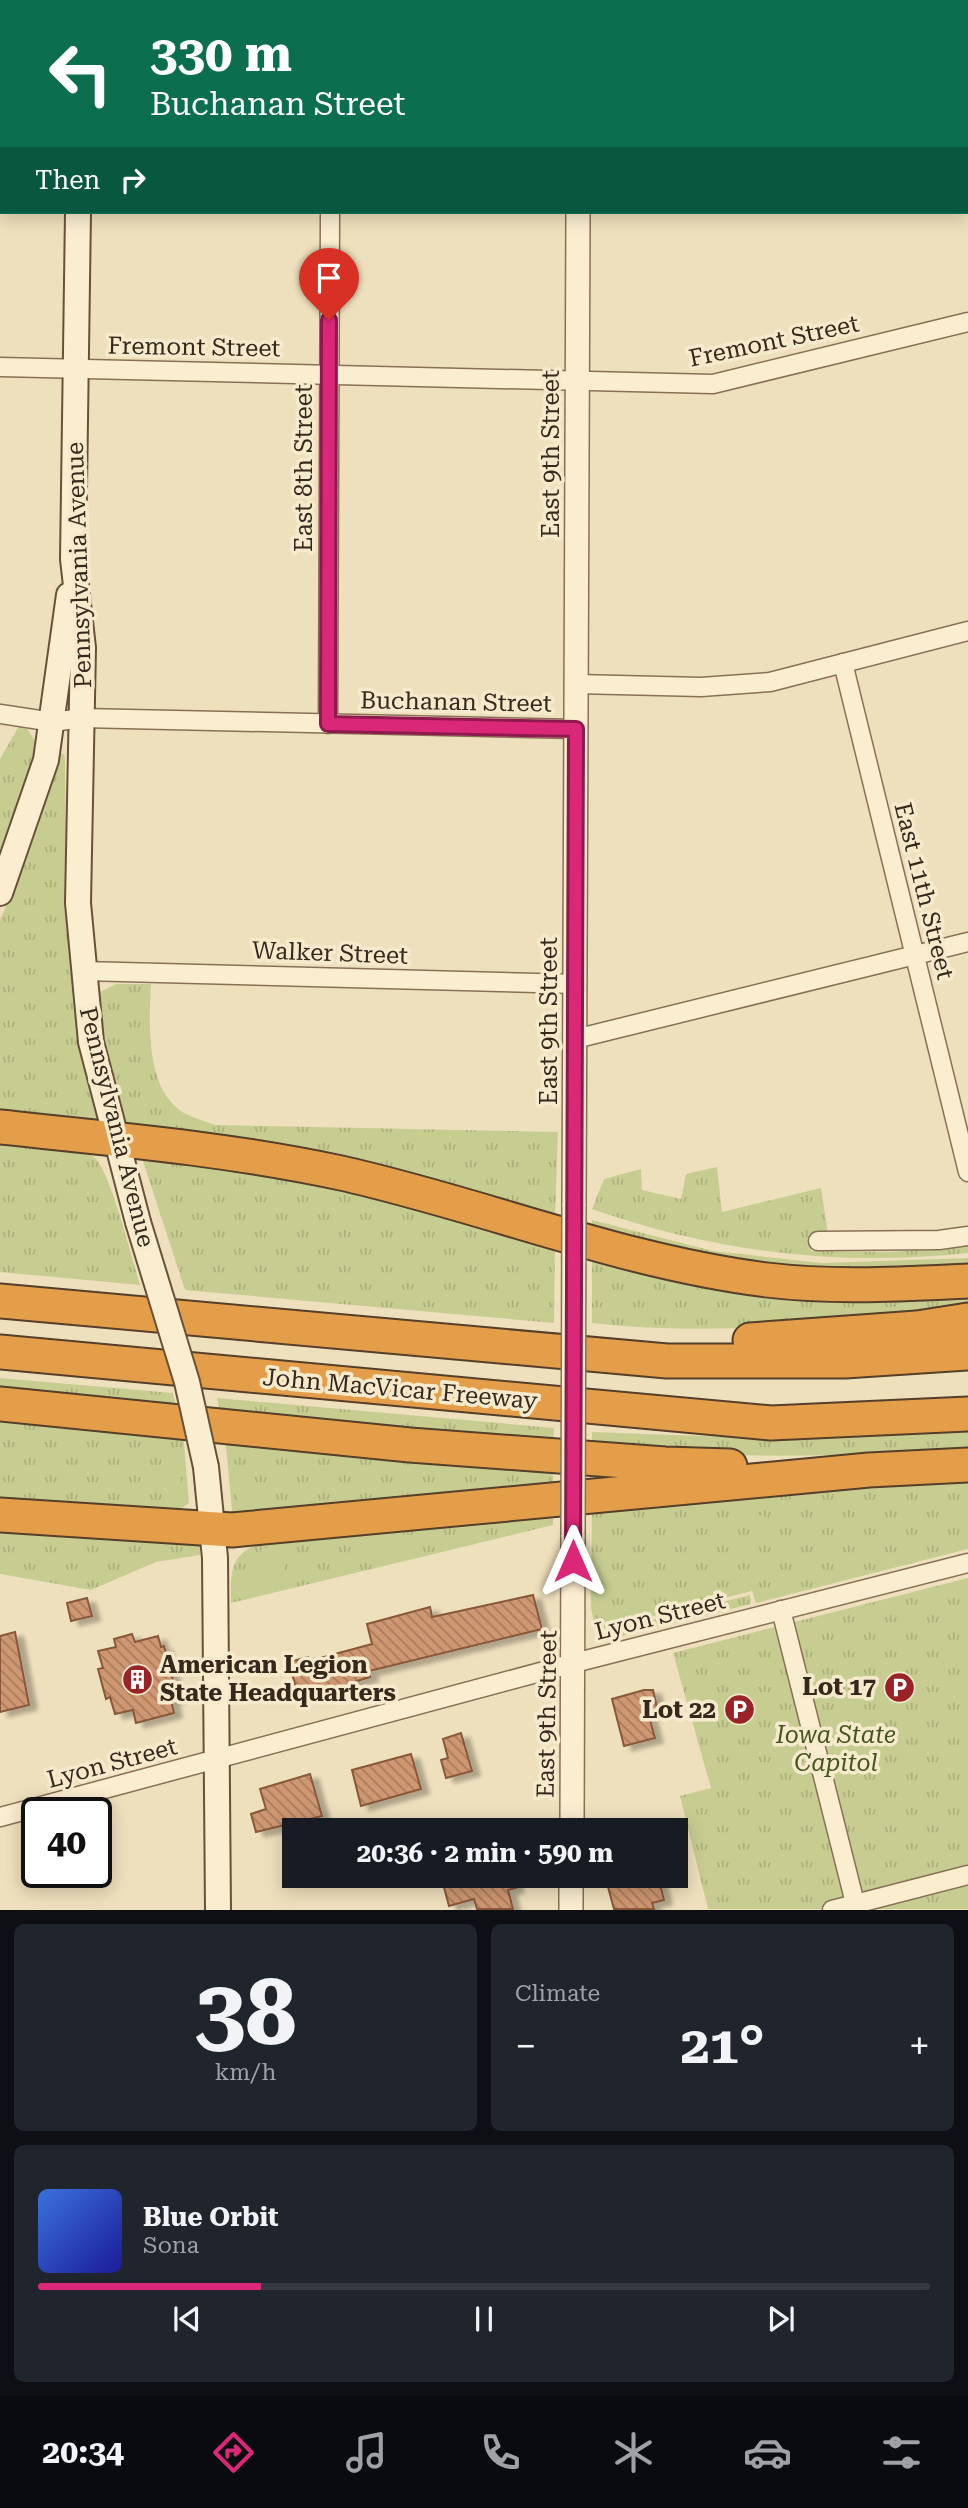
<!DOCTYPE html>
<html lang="en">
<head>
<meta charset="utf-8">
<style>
  body { margin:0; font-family:"Roboto Serif",serif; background:#20242c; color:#f1f3f6; height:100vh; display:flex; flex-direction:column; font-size:26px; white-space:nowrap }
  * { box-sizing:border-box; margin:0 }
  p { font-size:23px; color:#9ea1a6 }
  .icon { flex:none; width:38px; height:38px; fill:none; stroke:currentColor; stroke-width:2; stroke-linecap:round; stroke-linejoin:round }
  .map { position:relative; height:1910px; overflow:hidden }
  .side { display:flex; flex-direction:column; gap:14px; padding:14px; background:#0d0f14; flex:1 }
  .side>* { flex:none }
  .guide { position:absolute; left:0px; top:0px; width:970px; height:214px; box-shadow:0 4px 18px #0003; background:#0b6e4f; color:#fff; overflow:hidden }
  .speed { position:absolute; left:21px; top:1797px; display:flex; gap:14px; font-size:35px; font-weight:700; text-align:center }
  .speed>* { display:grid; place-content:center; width:91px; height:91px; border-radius:50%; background:#171b24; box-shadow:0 4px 18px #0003; line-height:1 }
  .speed .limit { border:4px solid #111; border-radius:10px; background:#fff; color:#111 }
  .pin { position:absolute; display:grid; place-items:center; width:60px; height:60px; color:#fff; margin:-72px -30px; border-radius:50% 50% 50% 0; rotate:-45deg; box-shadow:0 0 7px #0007 }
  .pin .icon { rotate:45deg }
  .me { position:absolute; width:77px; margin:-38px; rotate:0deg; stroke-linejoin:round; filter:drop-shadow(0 0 5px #0008) }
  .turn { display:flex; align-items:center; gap:24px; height:147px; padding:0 35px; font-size:32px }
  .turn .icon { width:91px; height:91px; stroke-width:2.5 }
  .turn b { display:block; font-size:49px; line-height:60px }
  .then { display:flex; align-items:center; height:66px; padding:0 35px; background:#0003; gap:14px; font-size:26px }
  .big { font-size:52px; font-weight:700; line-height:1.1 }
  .side .tile { flex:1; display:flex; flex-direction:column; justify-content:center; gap:10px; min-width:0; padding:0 24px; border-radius:10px; background:#20242c }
  .side .dial { align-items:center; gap:0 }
  .dial b { font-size:91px; line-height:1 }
  .song { display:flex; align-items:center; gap:21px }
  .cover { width:84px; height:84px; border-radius:10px; background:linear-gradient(135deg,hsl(220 70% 55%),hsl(240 70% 35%)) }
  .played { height:7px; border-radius:4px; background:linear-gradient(90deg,#db2777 25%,#363941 25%) }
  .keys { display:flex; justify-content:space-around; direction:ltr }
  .heat { display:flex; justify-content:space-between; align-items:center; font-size:38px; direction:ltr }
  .side .tiles { flex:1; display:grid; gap:14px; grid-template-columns:1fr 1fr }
  .tile:last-child { grid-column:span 2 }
  .trip { position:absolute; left:282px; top:1818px; width:406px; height:70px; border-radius:0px; background:#171b24; box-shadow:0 4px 18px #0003; font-weight:700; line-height:70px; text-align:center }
  .tab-bar { display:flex; height:112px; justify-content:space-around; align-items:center; background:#090b0e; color:#9ea1a6 }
  .tab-bar .icon { width:49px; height:49px }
  .tab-bar .selected { color:#db2777 }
  .tab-bar b { font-size:32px; color:#f1f3f6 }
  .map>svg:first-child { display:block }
</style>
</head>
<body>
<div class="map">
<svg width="968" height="1910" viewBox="0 0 968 1910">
  <defs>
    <pattern id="grass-tufts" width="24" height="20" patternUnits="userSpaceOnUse" patternTransform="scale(1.75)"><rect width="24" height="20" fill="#c7cd91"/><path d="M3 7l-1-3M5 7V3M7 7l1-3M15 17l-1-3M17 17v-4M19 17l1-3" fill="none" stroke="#acb07c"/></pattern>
    <pattern id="building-back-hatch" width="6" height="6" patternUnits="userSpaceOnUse" patternTransform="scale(1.75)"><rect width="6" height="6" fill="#cf9771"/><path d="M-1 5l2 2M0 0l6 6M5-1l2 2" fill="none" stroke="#a97b5c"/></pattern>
    <filter id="shadow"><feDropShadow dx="8" dy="4.5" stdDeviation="2" flood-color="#0004"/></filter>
  </defs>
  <rect width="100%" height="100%" fill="#efe0bd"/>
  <g fill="url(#grass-tufts)">
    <polygon points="19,726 28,730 35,741 29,780 0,866 0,759"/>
    <polygon points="59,753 64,754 65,759 66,875 101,1123 0,1116 0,920 26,861"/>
    <path d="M116 984H151C149 1023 145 1090 184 1113 194 1118 205 1121 215 1125L558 1132 555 1217 138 1130 123 1119 119 1110 103 1036 98 993Z"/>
    <path d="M32 1142C50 1145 79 1145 95 1158 110 1171 133 1261 140 1285L0 1272V1145Z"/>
    <polygon points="142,1158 277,1173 555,1241 554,1323 185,1290"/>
    <path d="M717 1167 722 1212 821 1188 828 1234 812 1235 811 1251 891 1252 968 1246V1253C839 1267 714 1252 592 1209L604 1179 641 1169 642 1190 681 1199 686 1174Z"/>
    <polygon points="592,1220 713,1251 822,1263 968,1258 968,1269 813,1273 703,1258 592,1230"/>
    <path d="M592 1253 968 1291V1309C839 1323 722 1337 592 1323Z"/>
    <polygon points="0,1378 173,1393 177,1410 0,1393"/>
    <polygon points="217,1398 554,1428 553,1443 220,1413"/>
    <polygon points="0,1417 183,1431 189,1503 177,1512 0,1500"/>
    <path d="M968 1429V1448C842 1458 718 1458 592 1449V1432L782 1439Z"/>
    <polygon points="225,1437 553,1467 553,1489 233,1520"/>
    <polygon points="968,1475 968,1549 756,1603 752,1591 599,1630 594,1624 591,1607 592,1505"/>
    <path d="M553 1511V1525L231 1603C231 1568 229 1556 264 1540Z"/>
    <polygon points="0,1523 200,1542 200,1555 156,1562 91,1590 0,1574"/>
    <polygon points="968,1578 968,1909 708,1909 680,1796 711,1788 673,1653"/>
    <polygon points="750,1595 751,1604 601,1641 600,1633"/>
  </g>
  <g fill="#c7cd91">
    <path d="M170 1463 176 1464C182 1480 189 1507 163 1507L161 1502 169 1487 166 1466Z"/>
    <polygon points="244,1467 249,1469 259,1495 267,1505 250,1512 241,1509 237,1503 237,1471"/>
    <polygon points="764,1515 766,1530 710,1520"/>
    <polygon points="438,1533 442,1539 437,1543 383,1559 370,1557 369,1551 385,1539"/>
    <path d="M262 1548H278L288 1554C285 1573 270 1598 249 1585L247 1577Z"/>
  </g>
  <g fill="url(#building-back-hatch)" stroke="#88583b" stroke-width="2" filter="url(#shadow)">
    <polygon points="533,1595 542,1629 369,1671 370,1677 351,1683 352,1686 298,1696 289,1662 308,1657 309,1661 372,1644 367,1624 430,1607 432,1617"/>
    <polygon points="87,1598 92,1616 71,1621 67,1603"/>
    <polygon points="15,1632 29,1705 0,1712 0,1636"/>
    <polygon points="132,1634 135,1642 158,1636 161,1647 164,1646 175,1688 172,1689 175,1699 171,1700 174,1713 136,1723 133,1710 115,1714 110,1697 106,1699 98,1669 103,1668 98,1651 116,1647 114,1639"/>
    <polygon points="644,1690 653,1690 658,1711 648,1713 655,1738 624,1746 612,1699"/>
    <polygon points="461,1733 472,1771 446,1778 441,1760 448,1758 443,1739"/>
    <polygon points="411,1754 421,1789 361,1806 352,1770"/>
    <polygon points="310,1774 322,1816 256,1832 251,1814 266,1809 260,1789"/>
    <polygon points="441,1876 513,1876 516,1888 508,1890 513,1909 477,1909 474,1899 449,1906"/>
    <polygon points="605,1876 658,1876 664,1900 652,1903 654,1909 614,1909"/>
  </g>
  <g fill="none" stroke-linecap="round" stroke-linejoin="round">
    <defs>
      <g id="minor">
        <polyline points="315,0 315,2"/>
        <polyline points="0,367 713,384 968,322"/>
        <polyline points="843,663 968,1172"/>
        <polyline points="576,684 701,687 770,682 968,631"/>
        <polyline points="0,714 53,722 82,718 576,729"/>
        <polyline points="328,724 330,212"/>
        <polyline points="83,971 575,984"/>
        <polyline points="575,1039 968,942"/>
        <polyline points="818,1241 939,1240 968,1236"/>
        <polyline points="781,1610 855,1903"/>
        <polyline points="0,1817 574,1663 968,1563"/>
        <polyline points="832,1910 968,1875"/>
      </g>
      <g id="tertiary">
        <polyline points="579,2 579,0"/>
        <polyline points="574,1206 578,212"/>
        <polyline points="572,1830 573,1535"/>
        <polyline points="571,1910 571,1876"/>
      </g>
      <g id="secondary">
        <polyline points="79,2 79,0"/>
        <polyline points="78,212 73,559 83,648 78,903 91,1042 138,1222"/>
        <polyline points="0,893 46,760 69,595"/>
        <polyline points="206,1467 215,1558 218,1910"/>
      </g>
      <g id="motorway">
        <path d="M0 1127C114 1139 229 1149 341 1173 484 1205 621 1262 767 1280 834 1288 901 1284 968 1281"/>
        <polyline points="0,1301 667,1361 845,1361 968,1353"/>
        <polyline points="750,1340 917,1328 968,1320"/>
        <polyline points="0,1352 771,1423 968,1414"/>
        <polyline points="0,1404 410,1445 665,1464 730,1466"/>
        <polyline points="0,1515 232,1530 869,1470 968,1465"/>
      </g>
    </defs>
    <use href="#minor" stroke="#887056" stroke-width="21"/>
    <use href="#tertiary" stroke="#887056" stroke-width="26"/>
    <use href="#secondary" stroke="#695139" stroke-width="28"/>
    <use href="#motorway" stroke="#553e2a" stroke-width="37"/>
    <use href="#minor" stroke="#faedd0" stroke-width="18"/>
    <use href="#tertiary" stroke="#faedd0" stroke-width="23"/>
    <use href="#secondary" stroke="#faedd0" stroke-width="24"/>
    <use href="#motorway" stroke="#e49e49" stroke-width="33"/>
    <defs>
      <polyline id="tertiary-bridge" points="573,1535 574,1206"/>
      <polyline id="secondary-bridge" points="138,1222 187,1382 206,1467"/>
    </defs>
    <use href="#tertiary-bridge" stroke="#887056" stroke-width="26" stroke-linecap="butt"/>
    <use href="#secondary-bridge" stroke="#695139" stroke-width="28" stroke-linecap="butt"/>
    <use href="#tertiary-bridge" stroke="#faedd0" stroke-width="23"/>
    <use href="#secondary-bridge" stroke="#faedd0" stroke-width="24"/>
  </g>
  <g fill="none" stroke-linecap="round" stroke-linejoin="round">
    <defs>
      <polyline id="route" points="329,320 328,724 576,729 573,1561"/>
    </defs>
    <use href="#route" stroke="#8e194d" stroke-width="18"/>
    <use href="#route" stroke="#db2777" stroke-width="12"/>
  </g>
  <defs>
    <symbol id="building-disc" viewBox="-11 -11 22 22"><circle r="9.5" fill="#992326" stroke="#f6eacd"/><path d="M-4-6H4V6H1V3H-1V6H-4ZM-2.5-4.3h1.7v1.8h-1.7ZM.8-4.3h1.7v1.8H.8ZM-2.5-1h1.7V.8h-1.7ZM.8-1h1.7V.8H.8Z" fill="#fff"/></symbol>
    <symbol id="parking-disc" viewBox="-11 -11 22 22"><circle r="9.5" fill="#992326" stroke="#f6eacd"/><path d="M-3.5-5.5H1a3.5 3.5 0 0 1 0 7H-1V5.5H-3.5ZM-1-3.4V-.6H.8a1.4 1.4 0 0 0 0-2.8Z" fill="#fff"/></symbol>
  </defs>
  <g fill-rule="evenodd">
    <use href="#building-disc" x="120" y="1662" width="35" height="35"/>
    <use href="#parking-disc" x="882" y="1670" width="35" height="35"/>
    <use href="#parking-disc" x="722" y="1692" width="35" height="35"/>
  </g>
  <g text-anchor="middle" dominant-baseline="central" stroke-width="7" stroke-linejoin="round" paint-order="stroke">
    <g font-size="24" fill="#36281b" stroke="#f6eacd">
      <text transform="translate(774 341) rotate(-12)">Fremont Street</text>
      <text transform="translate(194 347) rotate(1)">Fremont Street</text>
      <text transform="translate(551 454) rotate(-90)">East 9th Street</text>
      <text transform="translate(304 468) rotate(-90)">East 8th Street</text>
      <text transform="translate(79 565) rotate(-92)">Pennsylvania Avenue</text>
      <text transform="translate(456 702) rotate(1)">Buchanan Street</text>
      <text transform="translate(924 891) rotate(76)">East 11th Street</text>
      <text transform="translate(330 953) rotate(2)">Walker Street</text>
      <text transform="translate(549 1021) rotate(-90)">East 9th Street</text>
      <text transform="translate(117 1127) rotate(76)">Pennsylvania Avenue</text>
      <text transform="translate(400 1389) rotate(5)">John MacVicar Freeway</text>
      <text transform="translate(660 1616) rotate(-14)">Lyon Street</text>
      <text transform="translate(547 1714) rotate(-89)">East 9th Street</text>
      <text transform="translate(112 1763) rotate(-15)">Lyon Street</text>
    </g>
    <g font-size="24" font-weight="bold" fill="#36281b" stroke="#f6eacd" text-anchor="end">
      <text x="160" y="1665" text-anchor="start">American Legion<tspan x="160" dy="28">State Headquarters</tspan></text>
      <text x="876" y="1687">Lot 17</text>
      <text x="716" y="1710">Lot 22</text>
    </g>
    <g font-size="24" font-style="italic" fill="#475421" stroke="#f6eacd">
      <text x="836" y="1735">Iowa State<tspan x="836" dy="28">Capitol</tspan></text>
    </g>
  </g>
</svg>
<div class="speed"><div class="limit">40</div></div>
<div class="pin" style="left:329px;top:320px;background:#d93025"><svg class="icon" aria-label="arrive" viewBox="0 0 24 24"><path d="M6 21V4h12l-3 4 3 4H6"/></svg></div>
<svg class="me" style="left:573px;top:1561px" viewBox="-20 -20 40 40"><path d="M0-17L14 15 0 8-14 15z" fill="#db2777" stroke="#fff" stroke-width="4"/></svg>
<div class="trip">20:36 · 2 min · 590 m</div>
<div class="guide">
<div class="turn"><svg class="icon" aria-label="left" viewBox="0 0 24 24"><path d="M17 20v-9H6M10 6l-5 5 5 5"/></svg><div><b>330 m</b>Buchanan Street</div></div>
<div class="then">Then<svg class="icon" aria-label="right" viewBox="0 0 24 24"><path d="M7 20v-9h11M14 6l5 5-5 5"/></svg></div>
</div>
</div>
<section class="side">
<div class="tiles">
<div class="tile dial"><b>38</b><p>km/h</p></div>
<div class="tile"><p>Climate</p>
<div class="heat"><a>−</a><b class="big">21°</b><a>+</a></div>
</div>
<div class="tile">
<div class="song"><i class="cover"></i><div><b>Blue Orbit</b><p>Sona</p></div></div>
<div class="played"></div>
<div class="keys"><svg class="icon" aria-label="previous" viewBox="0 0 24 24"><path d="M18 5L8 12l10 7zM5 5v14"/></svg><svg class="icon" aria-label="pause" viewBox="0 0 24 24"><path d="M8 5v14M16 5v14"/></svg><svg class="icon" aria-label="next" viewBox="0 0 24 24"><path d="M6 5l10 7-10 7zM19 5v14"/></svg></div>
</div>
</div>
</section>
<nav class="tab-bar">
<b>20:34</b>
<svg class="icon selected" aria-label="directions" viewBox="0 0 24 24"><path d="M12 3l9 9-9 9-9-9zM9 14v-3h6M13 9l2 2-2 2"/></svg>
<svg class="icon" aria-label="music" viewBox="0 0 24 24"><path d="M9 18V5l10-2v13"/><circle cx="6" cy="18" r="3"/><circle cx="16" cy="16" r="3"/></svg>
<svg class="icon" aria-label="phone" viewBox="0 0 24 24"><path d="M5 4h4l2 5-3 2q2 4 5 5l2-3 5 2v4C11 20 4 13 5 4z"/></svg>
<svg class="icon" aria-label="climate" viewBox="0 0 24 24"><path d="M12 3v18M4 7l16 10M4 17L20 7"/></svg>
<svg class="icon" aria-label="car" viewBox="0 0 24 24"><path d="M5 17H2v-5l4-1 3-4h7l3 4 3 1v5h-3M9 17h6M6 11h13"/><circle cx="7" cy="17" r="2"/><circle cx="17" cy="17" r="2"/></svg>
<svg class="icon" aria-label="filters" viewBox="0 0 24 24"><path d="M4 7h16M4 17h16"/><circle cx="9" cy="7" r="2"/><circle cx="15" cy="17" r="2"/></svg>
</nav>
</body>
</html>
